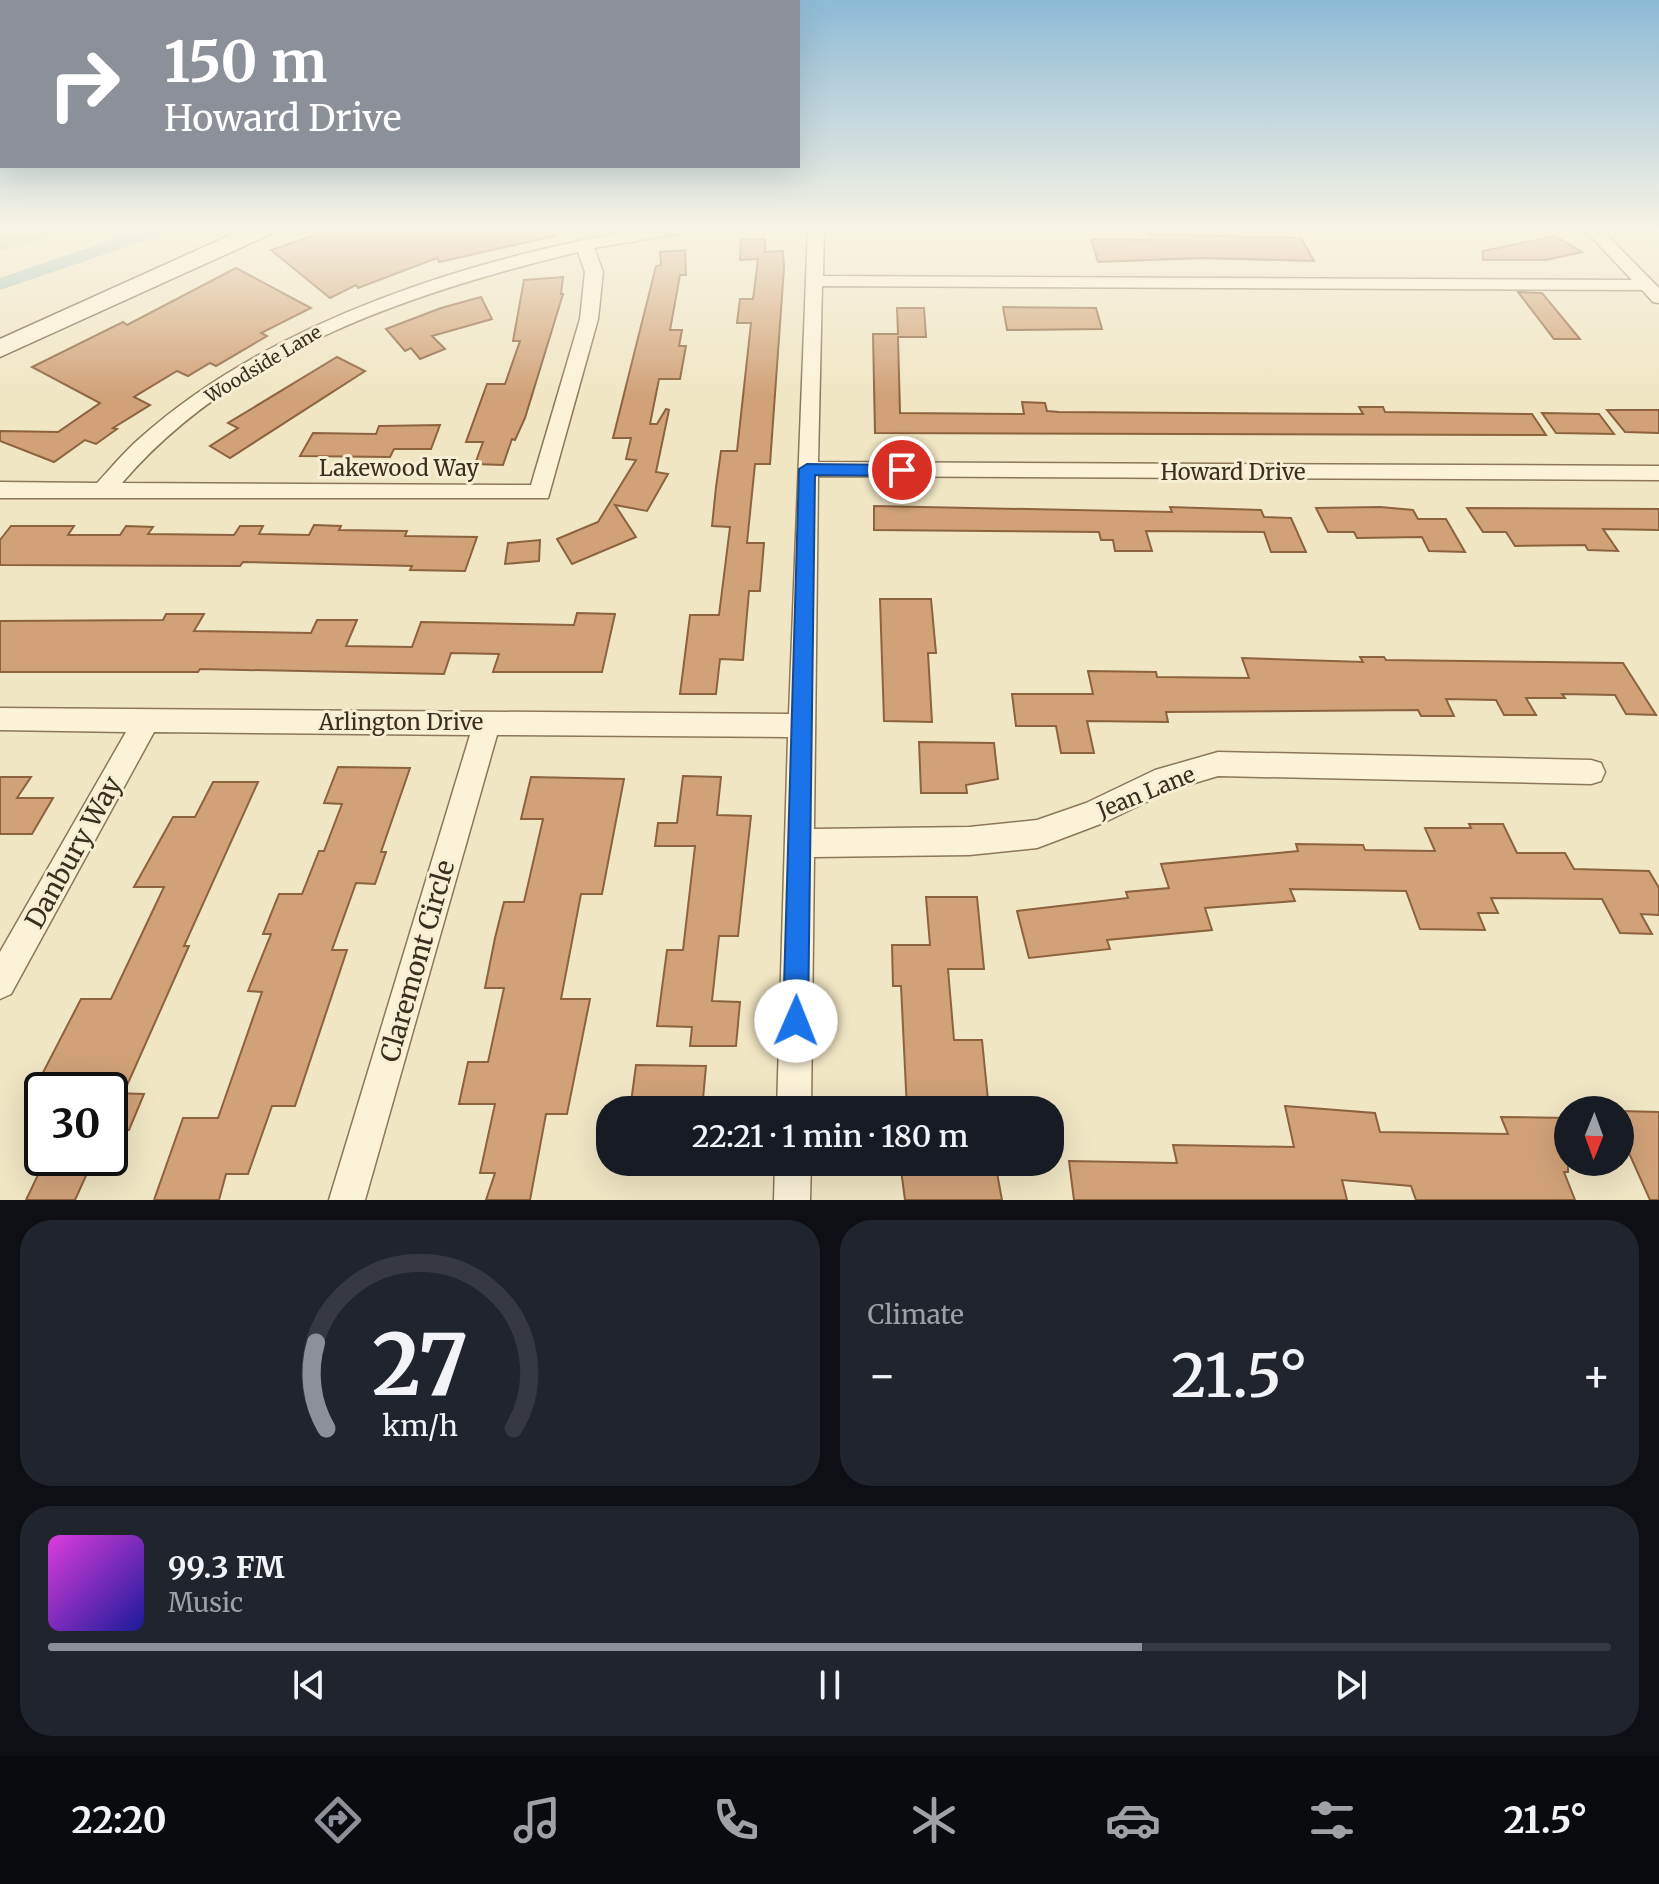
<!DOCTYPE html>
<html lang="en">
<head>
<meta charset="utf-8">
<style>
  body { margin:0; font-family:Merriweather,serif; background:#20242c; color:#f1f3f6; height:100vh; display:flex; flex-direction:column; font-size:30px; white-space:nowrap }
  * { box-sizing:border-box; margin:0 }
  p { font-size:26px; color:#9ea1a6 }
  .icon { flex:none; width:44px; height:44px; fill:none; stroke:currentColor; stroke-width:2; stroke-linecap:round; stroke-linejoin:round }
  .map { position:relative; height:1200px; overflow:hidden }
  .sheet { display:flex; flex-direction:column; gap:20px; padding:20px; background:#0d0f14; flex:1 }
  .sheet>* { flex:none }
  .hud { position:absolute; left:0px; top:0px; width:800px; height:168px; box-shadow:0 8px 32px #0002; background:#8c9099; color:#fff; overflow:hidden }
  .needle { width:52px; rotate:181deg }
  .controls { position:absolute; left:1554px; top:1096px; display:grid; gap:16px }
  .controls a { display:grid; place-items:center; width:80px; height:80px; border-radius:50%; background:#171b24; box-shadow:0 8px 32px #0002; font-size:40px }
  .speed { position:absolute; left:24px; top:1072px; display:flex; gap:16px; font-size:40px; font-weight:700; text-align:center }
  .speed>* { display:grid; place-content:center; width:104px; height:104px; border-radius:50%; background:#171b24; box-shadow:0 8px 32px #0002; line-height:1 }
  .speed .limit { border:4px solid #111; border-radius:12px; background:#fff; color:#111 }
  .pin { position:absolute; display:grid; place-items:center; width:68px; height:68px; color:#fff; margin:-34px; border:4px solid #fff; border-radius:50%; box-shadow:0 2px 8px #0007 }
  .me { position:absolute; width:88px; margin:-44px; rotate:1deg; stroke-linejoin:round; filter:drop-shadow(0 0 6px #0008) }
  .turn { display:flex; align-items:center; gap:28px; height:168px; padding:0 32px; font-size:36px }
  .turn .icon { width:104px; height:104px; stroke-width:2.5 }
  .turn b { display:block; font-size:56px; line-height:68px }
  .big { font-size:60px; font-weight:600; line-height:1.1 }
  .sheet .tile { flex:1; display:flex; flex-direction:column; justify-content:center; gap:12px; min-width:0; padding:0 28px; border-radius:32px; background:#20242c }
  .sheet .dial { align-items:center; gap:0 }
  .dial svg { height:208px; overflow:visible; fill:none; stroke:#363941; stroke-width:7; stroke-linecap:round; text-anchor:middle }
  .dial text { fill:#f1f3f6; stroke:none }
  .song { display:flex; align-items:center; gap:24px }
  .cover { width:96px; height:96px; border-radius:12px; background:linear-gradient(135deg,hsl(300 70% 55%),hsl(240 70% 35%)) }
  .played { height:8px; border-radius:4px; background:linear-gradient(90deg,#8c9099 70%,#363941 70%) }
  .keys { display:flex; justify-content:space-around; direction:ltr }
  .heat { display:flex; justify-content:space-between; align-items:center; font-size:44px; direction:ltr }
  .sheet .tiles { flex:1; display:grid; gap:20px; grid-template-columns:1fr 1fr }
  .tile:last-child { grid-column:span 2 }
  .trip { position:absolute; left:596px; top:1096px; width:468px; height:80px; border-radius:32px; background:#171b24; box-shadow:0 8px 32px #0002; font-weight:600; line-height:80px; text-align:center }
  .tabs { display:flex; height:128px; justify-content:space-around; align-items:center; background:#090b0e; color:#9ea1a6 }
  .tabs .icon { width:56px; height:56px }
  .tabs .selected { color:#8c9099 }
  .tabs b { font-size:36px; color:#f1f3f6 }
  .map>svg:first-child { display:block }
</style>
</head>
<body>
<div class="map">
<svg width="1659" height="1200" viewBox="0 0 1659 1200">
  <rect width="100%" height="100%" fill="#f0e6c4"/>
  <polygon fill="#c5cf97" points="0,228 80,228 0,251"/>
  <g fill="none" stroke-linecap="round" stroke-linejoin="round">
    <polygon fill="#a6c3bc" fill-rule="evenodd" points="147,228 173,228 170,232 0,290 0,278"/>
  </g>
  <g fill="#d1a278" stroke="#8d623e" stroke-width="2">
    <polygon points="335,228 554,228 555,236 439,262 437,258 358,288 356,285 330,298 271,250"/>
    <polygon points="1148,234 1301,238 1314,261 1202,258 1098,262 1091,239 1151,240"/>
    <polygon points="1555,236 1582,252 1546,260 1483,260 1483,251"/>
    <polygon points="741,239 765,239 765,252 783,251 784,268 770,464 755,464 747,543 764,543 760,591 749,591 743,660 720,659 716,694 680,694 690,615 719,615 730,527 712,526 716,487 721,451 737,451 751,323 737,323 740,299 753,299 758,259 740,260"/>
    <polygon points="685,250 686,275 680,275 670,330 682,330 679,346 686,346 680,379 659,379 650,424 657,424 666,409 669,410 656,472 668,474 647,511 615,505 636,537 572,564 557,539 598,522 636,460 626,459 631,438 613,438 656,266 661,265 660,252"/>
    <polygon points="236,268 311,308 261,333 267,336 216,366 210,363 188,376 177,371 134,397 150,405 113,428 117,429 96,444 85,440 54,462 0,441 0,431 58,432 100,403 32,367 123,322 127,325"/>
    <polygon points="563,277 561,294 563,294 525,418 515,440 512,439 503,465 475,464 483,442 466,442 487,384 505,384 520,341 513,341 524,280"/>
    <polygon points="1518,292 1542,293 1580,339 1554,339"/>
    <polygon points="481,297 492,319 432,336 445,349 420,359 411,348 405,351 386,329 441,308"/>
    <polygon points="1003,307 1096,308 1102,329 1007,330"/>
    <polygon points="897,308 924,308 926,337 898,337 900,413 1024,414 1022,402 1045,403 1047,411 1059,412 1363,414 1359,407 1383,407 1385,412 1532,414 1546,435 875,433 873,334 898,334"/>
    <polygon points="337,357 365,371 230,458 210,446 238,428 228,423"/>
    <polygon points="1607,410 1659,410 1659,433 1625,432"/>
    <polygon points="1542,413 1599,414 1614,434 1556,433"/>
    <polygon points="440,425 431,449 394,449 390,457 300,456 313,433 376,434 379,426"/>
    <polygon points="874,506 1172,512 1170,507 1261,510 1264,517 1291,518 1306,552 1271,552 1264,532 1146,531 1152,551 1115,551 1113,540 1101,540 1099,532 874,530"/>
    <polygon points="1380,507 1413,510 1418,519 1446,519 1465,552 1429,551 1422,537 1357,538 1354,532 1328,532 1316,508"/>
    <polygon points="1467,508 1659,509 1659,530 1603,529 1618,551 1588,550 1585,545 1515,546 1506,532 1483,532"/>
    <polygon points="314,525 341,526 339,530 407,531 405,536 477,537 465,571 410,570 412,566 243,562 240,566 0,565 0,540 11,526 74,526 68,535 120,535 126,526 153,527 148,534 234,535 240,526 263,526 259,534 309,535"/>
    <polygon points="540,540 539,561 505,564 508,543"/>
    <polygon points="880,599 931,599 936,653 928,653 932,722 884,721"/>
    <polygon points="577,613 615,614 602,672 493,672 499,654 451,653 444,674 200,669 198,672 0,672 0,621 163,620 166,614 204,614 194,631 311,633 317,620 357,620 346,646 412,647 421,622 574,625"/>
    <polygon points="1360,657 1384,657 1386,660 1623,663 1656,715 1626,714 1615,695 1562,694 1565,698 1526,698 1536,715 1504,715 1496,700 1446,699 1454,716 1421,716 1418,710 1166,712 1168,722 1087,721 1094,753 1061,753 1056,726 1016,726 1012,694 1093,694 1088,671 1156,672 1157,677 1249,678 1242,658 1363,662"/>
    <polygon points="919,742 994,743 998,779 966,785 967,793 921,793"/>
    <polygon points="338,767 410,768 381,852 386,852 375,884 356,883 332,950 347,950 295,1106 272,1106 248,1174 226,1174 219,1200 154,1200 183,1118 218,1118 262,992 248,991 271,934 263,934 279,894 302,894 319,851 324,851 342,804 324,803"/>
    <polygon points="683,776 721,777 717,815 751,816 738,936 719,936 712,1001 740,1002 736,1046 690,1046 692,1027 657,1026 667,950 683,950 695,846 655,846 658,823 677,823"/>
    <polygon points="0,777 31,777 17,798 53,798 32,834 0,834"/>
    <polygon points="531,777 624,779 602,894 581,894 561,999 590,999 567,1114 546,1114 530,1200 486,1200 495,1173 480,1173 495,1104 459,1104 468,1062 488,1062 504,988 485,988 495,938 504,902 524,902 543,819 521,819"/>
    <polygon points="213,782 258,782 184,946 189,946 125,1090 34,1090 81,999 111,999 164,887 134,887 173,817 195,817"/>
    <polygon points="1469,824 1503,824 1517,853 1565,853 1574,869 1649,871 1659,888 1659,915 1641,914 1652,934 1620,933 1602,899 1491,898 1498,913 1478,913 1485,930 1420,929 1406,891 1290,889 1295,901 1205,908 1212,930 1107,940 1110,949 1029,958 1017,911 1128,898 1126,892 1169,888 1161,864 1298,851 1296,844 1363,845 1365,850 1435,851 1425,828 1471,828"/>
    <polygon points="926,897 977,897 984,969 948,969 954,1040 982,1040 989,1110 907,1110 901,986 893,986 892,945 930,945"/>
    <polygon points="636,1065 706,1066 702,1110 630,1110"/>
    <polygon points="110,1093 144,1094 129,1130 110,1130"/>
    <polygon points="1285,1106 1375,1113 1380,1132 1508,1134 1501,1117 1568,1118 1568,1172 1564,1172 1575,1200 1416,1200 1411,1186 1342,1180 1347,1200 1074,1200 1069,1161 1177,1163 1173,1145 1294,1147"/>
    <polygon points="1620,1111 1659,1112 1659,1200 1650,1200 1620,1133"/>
    <polygon points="46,1158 94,1158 75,1200 26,1200"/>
    <polygon points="900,1162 995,1162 1002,1200 905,1200"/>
  </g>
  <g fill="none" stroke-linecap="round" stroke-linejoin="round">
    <defs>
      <g id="street">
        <path d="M649 228H690L682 233 594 248 603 272 598 319 548 498H0V482L97 483C111 468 124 452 139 439 271 320 477 256 649 228ZM578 252 585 272 580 319 531 485 122 483C236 350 413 292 578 252Z"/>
        <polygon points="808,228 824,228 823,276 1632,280 1583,228 1600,228 1659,288 1659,303 1653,302 1642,290 822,286 818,462 1659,466 1659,480 818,476 814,829 969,827 1037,820 1086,803 1155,770 1218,752 1591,760 1601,763 1605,772 1601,781 1591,784 1218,776 1171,790 1103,823 1037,848 969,855 814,857 811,1110 777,1110 788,737 497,735 365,1200 329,1200 470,735 154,732 11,994 0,999 0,952 126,732 0,730 0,708 789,714"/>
        <polygon points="775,1162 811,1162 810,1200 774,1200"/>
      </g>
      <polygon id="secondary" points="246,228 276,228 273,233 0,357 0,339"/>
    </defs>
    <use href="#street" stroke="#8c7759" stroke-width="3"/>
    <use href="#secondary" stroke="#6e583c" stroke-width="3"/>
    <use href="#street" fill="#fbf2d8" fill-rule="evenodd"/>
    <use href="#secondary" fill="#fbf2d8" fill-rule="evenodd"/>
  </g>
  <linearGradient id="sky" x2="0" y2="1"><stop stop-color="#8dbad6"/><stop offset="0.58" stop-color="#f8f4e4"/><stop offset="1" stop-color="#f8f4e4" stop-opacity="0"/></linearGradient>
  <rect width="1659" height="396" fill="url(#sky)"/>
  <polygon fill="#1a73e8" stroke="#114b97" stroke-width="2" points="807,464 902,465 910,470 902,476 815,475 808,1021 805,1030 796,1033 787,1030 783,1021 799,469"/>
  <g text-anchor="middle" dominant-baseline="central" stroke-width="6" stroke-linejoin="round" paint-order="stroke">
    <g font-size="18" fill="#3b2e1e" stroke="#f7efd4">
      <text transform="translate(263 364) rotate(-31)">Woodside Lane</text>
    </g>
    <g font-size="22" fill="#3b2e1e" stroke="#f7efd4">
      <text x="399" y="468">Lakewood Way</text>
      <text x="1233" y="472">Howard Drive</text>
      <text x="401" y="722">Arlington Drive</text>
      <text transform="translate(1146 792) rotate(-22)">Jean Lane</text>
    </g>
    <g font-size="26" fill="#3b2e1e" stroke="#f7efd4">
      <text transform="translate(73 852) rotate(-61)">Danbury Way</text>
      <text transform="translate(417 961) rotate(-74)">Claremont Circle</text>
    </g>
  </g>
</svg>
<div class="controls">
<a><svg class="needle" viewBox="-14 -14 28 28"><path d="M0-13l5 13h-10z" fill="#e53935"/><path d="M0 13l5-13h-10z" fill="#9ea1a6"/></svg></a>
</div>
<div class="speed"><div class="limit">30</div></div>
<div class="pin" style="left:902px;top:470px;background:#d93025"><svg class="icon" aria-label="arrive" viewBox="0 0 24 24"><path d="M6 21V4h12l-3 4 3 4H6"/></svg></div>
<svg class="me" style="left:796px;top:1021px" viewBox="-20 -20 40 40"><circle r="19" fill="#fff"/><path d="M0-13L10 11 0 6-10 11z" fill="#1a73e8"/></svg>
<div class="trip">22:21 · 1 min · 180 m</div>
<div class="hud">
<div class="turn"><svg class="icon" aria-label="right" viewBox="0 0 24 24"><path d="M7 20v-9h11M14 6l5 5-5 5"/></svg><div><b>150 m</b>Howard Drive</div></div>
</div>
</div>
<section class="sheet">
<div class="tiles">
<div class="tile dial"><svg viewBox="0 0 100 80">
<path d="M14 69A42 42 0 1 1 86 69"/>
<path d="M14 69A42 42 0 0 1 10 36" stroke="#8c9099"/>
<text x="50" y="56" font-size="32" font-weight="700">27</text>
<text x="50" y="72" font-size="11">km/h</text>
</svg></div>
<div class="tile"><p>Climate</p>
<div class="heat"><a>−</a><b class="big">21.5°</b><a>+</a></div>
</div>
<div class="tile">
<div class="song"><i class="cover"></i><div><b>99.3 FM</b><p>Music</p></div></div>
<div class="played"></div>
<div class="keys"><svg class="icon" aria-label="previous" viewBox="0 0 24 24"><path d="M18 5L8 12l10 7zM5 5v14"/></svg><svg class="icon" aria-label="pause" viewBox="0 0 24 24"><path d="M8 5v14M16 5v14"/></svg><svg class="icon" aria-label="next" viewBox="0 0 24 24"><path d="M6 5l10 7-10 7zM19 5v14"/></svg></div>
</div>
</div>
</section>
<nav class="tabs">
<b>22:20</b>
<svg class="icon selected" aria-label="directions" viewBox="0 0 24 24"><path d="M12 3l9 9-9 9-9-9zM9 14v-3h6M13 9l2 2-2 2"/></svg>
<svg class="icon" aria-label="music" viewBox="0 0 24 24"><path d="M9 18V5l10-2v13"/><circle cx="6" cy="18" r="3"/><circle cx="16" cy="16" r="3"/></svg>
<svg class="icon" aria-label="phone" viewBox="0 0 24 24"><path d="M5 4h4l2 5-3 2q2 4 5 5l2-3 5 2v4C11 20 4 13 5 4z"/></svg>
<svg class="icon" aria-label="climate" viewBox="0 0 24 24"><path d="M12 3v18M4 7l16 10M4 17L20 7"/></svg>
<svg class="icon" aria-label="car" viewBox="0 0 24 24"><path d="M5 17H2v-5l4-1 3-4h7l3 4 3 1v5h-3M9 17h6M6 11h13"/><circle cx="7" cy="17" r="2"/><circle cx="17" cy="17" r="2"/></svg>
<svg class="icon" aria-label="filters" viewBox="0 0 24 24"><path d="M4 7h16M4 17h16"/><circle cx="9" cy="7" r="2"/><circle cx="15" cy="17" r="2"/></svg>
<b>21.5°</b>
</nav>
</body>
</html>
